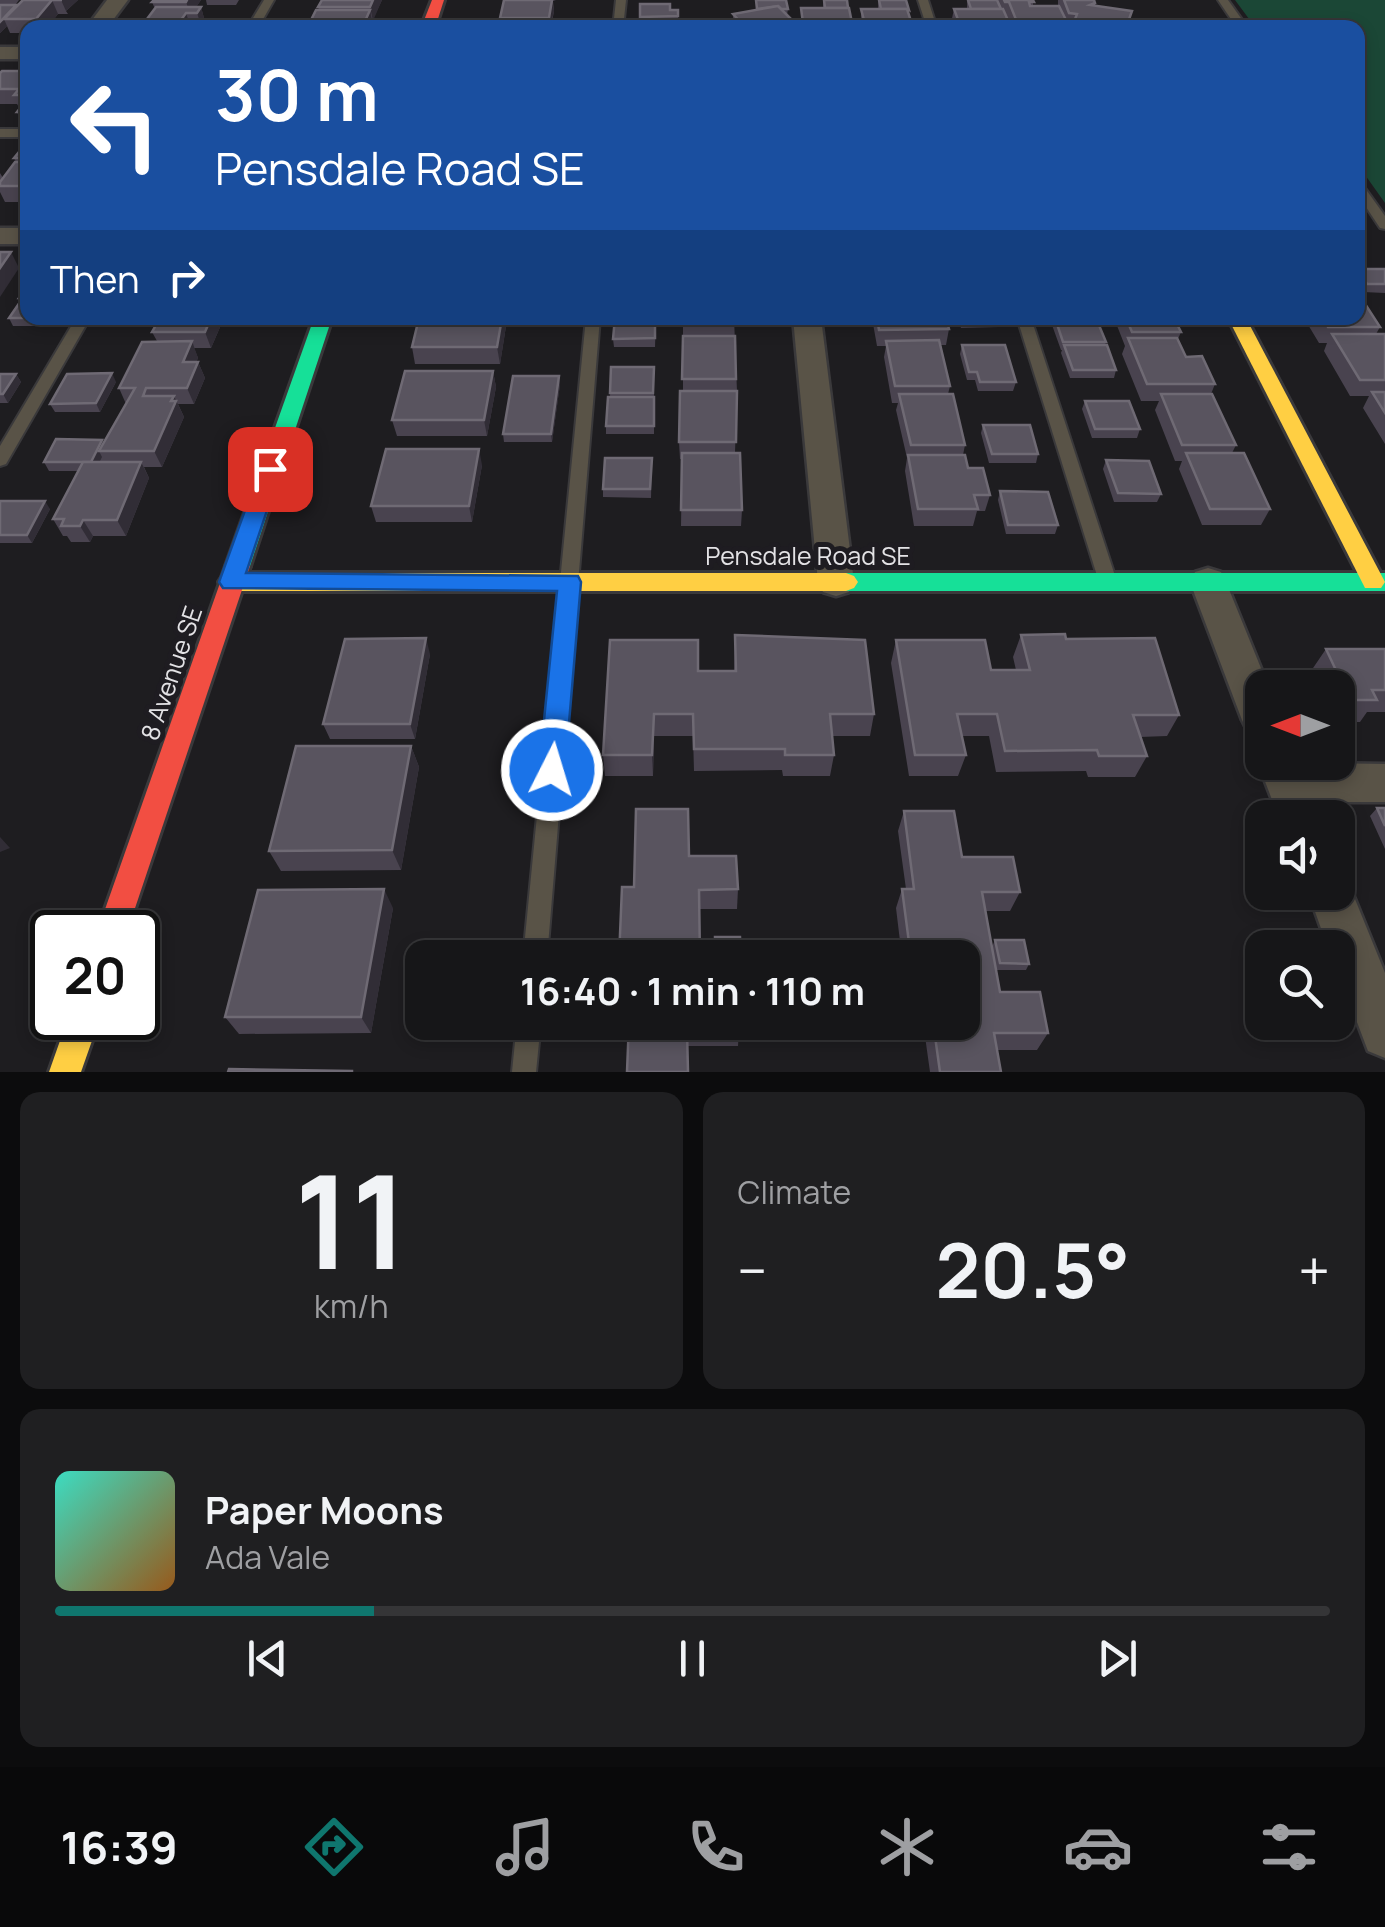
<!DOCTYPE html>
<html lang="en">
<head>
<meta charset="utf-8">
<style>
  body { margin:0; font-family:Manrope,sans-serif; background:#1f1f21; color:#f1f3f6; height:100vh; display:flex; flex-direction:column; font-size:38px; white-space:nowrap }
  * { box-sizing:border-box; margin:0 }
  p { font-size:32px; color:#9e9fa2 }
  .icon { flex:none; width:55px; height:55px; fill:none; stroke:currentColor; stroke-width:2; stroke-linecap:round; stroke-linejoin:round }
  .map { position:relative; height:1072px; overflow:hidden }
  .panel { display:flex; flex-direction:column; gap:20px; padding:20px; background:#0c0c0d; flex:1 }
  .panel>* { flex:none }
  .hud { position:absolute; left:20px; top:20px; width:1345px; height:305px; border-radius:20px; box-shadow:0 5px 15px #0003,0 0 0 2px #353537; background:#1a4fa0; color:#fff; overflow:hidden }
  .needle { width:65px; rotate:270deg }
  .controls { position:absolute; left:1245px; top:670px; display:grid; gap:20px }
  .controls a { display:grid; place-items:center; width:110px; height:110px; border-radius:20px; background:#161618; box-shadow:0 5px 15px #0003,0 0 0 2px #353537; font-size:50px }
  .speed { position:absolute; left:30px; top:910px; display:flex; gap:20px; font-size:50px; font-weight:700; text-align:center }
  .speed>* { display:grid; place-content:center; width:130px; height:130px; border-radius:50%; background:#161618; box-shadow:0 5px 15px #0003,0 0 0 2px #353537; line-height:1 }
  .speed .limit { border:5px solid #111; border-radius:15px; background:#fff; color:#111 }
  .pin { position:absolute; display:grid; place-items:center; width:85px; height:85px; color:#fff; margin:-42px; border-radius:20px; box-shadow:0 5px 15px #0006 }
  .me { position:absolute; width:110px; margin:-55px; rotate:5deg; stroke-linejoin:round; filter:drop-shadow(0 0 8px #0008) }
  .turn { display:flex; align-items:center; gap:35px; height:210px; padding:0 30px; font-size:45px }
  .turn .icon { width:130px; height:130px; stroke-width:2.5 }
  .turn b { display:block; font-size:70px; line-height:85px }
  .then { display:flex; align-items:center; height:95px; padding:0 30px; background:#0003; gap:20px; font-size:38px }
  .big { font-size:75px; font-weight:700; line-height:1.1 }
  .panel .card { flex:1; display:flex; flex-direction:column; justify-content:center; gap:15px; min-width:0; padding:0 35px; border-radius:20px; background:#1f1f21 }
  .panel .dial { align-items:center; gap:0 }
  .dial b { font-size:130px; line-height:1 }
  .song { display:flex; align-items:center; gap:30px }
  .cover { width:120px; height:120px; border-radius:15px; background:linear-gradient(135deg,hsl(170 70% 55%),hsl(30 70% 35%)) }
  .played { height:10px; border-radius:5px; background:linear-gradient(90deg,#0f766e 25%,#353537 25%) }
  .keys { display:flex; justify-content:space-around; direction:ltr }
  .heat { display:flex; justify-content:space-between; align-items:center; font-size:55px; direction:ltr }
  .panel .tiles { flex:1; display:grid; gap:20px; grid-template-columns:1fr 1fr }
  .card:last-child { grid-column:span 2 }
  .trip { position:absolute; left:405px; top:940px; width:575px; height:100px; border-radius:20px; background:#161618; box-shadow:0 5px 15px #0003,0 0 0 2px #353537; font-weight:700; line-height:100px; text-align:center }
  .tabs { display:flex; height:160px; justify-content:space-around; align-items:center; background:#09090a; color:#9e9fa2 }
  .tabs .icon { width:70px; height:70px }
  .tabs .selected { color:#0f766e }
  .tabs b { font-size:45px; color:#f1f3f6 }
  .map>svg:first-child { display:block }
</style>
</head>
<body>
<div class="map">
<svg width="1385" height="1072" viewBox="0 0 1385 1072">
  <rect width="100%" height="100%" fill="#1e1d20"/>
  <polygon fill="#1b4736" points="1235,0 1385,0 1385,203 1358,165 1358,28 1255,27"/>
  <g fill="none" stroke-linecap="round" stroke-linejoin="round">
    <defs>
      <g id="lane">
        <polygon points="264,0 274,0 258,28 247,28"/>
        <polygon points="616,0 626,0 623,28 613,28"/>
        <polygon points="918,0 928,0 937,28 927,28"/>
        <polygon points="1218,0 1228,0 1248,28 1237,28"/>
        <rect x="0" y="129" width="28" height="8"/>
        <polygon points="1358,183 1362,184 1385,216 1385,229 1380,228 1358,195"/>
        <polygon points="76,318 90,318 6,464 0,466 0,446"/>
        <polygon points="586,318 600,318 547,958 523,958"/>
        <polygon points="1017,318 1031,318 1117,582 1114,587 1102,587 1099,582"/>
        <polygon points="517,1022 541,1022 536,1072 512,1072"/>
      </g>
      <g id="street">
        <polygon points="107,0 128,0 107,28 86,28"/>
        <rect x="0" y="47" width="28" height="12"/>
        <rect x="0" y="228" width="28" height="16"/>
        <polygon points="793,318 821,318 854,582 849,592 836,596 823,592 818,582"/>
        <polygon points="1208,568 1221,572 1226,582 1269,688 1262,688 1262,737 1248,732 1242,720 1190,582 1195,572"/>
        <polygon points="1262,754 1262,762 1385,764 1385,802 1316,802 1322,818 1279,818 1258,763"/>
        <polygon points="1338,874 1346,877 1385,973 1385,1058 1368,1051 1338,972 1338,948 1328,948 1308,892 1338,892"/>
      </g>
      <g id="fast">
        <polygon points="314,318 332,318 250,566 246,572 230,572 226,566"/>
        <polygon points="846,573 1385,573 1385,591 846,591 838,588 834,582 838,576"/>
      </g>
      <g id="slow">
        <polygon points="1228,318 1246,318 1385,582 1381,588 1365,588"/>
        <polygon points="231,573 846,573 854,576 858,582 854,588 846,591 231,591 223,588 219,582 223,576"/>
        <polygon points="68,1018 100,1018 81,1072 49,1072"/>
      </g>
      <g id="jam">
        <polygon points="432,0 444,0 435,28 421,28"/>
        <polygon points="238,557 246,560 250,566 127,932 97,932 226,566 230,560"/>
      </g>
    </defs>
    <use href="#lane" stroke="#3a393b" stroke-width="4"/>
    <use href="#street" stroke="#3a393b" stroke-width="5"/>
    <use href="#fast" stroke="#3a393b" stroke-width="6"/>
    <use href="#slow" stroke="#3a393b" stroke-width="6"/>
    <use href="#jam" stroke="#3a393b" stroke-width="6"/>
    <use href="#lane" fill="#595347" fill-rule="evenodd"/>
    <use href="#street" fill="#595347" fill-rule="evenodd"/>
    <use href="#fast" fill="#16e098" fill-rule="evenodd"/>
    <use href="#slow" fill="#ffcf43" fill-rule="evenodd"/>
    <use href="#jam" fill="#f24e42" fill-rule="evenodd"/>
  </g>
  <g fill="#49434f">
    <polygon points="0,0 19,0 16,4 17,6 23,0 78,0 66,11 68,14 58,14 47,28 28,28 28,33 10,33 7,26 0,33"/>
    <polygon points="154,0 201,0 196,7 201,7 205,22 202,28 141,27 155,9 152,2"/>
    <polygon points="206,0 239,0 236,5 207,5"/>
    <polygon points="322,0 382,0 372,21 373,25 319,10 318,7"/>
    <polygon points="504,0 556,0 553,1 554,11 551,28 501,28 500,18"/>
    <polygon points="756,0 788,9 787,15 793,21 793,28 733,28 733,14 756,10"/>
    <polygon points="823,0 847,0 852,28 801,28 801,8 823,8"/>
    <polygon points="878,0 906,0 912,28 861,28 861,9 878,9"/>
    <polygon points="967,0 1033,0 1033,6 1058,6 1058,0 1094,0 1095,5 1132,11 1127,28 1010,28 1010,26 1009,28 953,28 951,23 954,9 967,9"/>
    <polygon points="640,4 678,10 678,23 640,24"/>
    <polygon points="28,71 28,127 24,127 17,112 20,109 17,104 0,104 0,73"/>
    <polygon points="28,141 28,202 5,202 0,192 0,173 3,178 16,162 14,158"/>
    <polygon points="1358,269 1385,269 1385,293 1363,292 1358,283"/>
    <polygon points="28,286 28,318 57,318 51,326 13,326 9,318 21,302 19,298"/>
    <polygon points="224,318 211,348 194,348 198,358 196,362 198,362 205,378 194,404 178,404 184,417 162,467 144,467 149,478 126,536 93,536 90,542 71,542 67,536 63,536 53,519 78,471 49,471 44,462 104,442 126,404 119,388 157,341 152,332"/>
    <polygon points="656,318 655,347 614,347 613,339"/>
    <polygon points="683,318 734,318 737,391 735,453 742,510 741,526 681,526 682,459 680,459 679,442 683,391"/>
    <polygon points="872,318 946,318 949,329 946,345 941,345 950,386 948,394 965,445 963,455 968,468 990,495 985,511 977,511 973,526 914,526 905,471 907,458 896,410 898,403 892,403 884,357 886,346 877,346"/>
    <polygon points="958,318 1001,318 1001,319 999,327 961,328"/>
    <polygon points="1054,318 1106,342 1105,345 1116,370 1114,378 1070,378 1061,353 1062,350 1061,350 1052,325"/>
    <polygon points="1114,318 1174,318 1181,332 1178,339 1186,357 1215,384 1211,394 1236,445 1232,453 1270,509 1261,525 1202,525 1179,469 1182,461 1175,461 1155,410 1159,401 1141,401 1122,354 1125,346"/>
    <polygon points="1304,318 1358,318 1380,327 1376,334 1385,335 1385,444 1363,408 1369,396 1350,396 1324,351 1327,343 1319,343"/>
    <polygon points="507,320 500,364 415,364 412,347"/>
    <polygon points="962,345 1016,382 1013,391 978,391 975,380 967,380 960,354"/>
    <polygon points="611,367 654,367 654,434 606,434 606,426 610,397"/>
    <polygon points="493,371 496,387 487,436 397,436 392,420"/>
    <polygon points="0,374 16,374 21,382 8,403 0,403"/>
    <polygon points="116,382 100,412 55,412 50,404"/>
    <polygon points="560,384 552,442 504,442 503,434"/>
    <polygon points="1085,401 1140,429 1137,438 1092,438 1082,409"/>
    <polygon points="983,425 1038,454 1036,463 989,463 981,433"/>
    <polygon points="652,458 651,498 603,497 603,489"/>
    <polygon points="1106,460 1161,494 1157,502 1114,502 1103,469"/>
    <polygon points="482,465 472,522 376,522 371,506"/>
    <polygon points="1000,491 1058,525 1055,534 1006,534 998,500"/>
    <polygon points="0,501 50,509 32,543 0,543"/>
    <polygon points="735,635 874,714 870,736 832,736 834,755 830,776 783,776 782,770 694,771 693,736 654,736 653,776 605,776 603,755 698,671 734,671"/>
    <polygon points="1021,635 1066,639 1179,715 1167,736 1140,737 1147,756 1135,777 1088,777 1086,771 996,772 989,736 962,736 966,755 958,776 909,776 891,663 896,640 991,670 1016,670 1013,657"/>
    <polygon points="1326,649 1385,649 1385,712 1367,712 1360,722 1338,722 1338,688 1318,688 1311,671"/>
    <polygon points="430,654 415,739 330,739 323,724"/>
    <polygon points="411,746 419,767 401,870 281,871 269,851"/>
    <polygon points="1377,808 1385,808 1385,849 1370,816"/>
    <polygon points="904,811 962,857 1020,892 1010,911 985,911 1000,992 1048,1033 1037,1050 997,1050 1001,1072 930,1072 923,1022 962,1022 962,958 902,958 896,908 902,889 906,889 898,831"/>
    <polygon points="689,856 738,889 737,909 699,909 634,887"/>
    <polygon points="393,908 371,1033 239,1034 225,1017"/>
    <polygon points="995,940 1029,964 1026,970 996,970 992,947"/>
    <polygon points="629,1022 739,1029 738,1046 687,1046"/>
  </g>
  <g fill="#312d36">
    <polygon points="52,0 58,14 47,28 40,28 36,19"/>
    <polygon points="61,0 78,0 66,11"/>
    <polygon points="187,0 201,0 192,13 190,13 186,2"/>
    <polygon points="373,0 382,0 373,21 370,7"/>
    <polygon points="552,0 554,11 550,28 549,18"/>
    <polygon points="16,5 4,19 7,26 0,33 0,22"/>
    <polygon points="201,7 205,22 202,28 197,13"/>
    <polygon points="370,10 373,25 371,28 362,28"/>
    <polygon points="186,13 191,28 176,28"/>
    <polygon points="793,21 793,28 757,28"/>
    <polygon points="11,252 19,268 0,297 0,268"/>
    <polygon points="47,318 57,318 51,326"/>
    <polygon points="211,318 224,318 211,348 205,332"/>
    <polygon points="502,318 507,318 507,320 500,364 497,347"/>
    <polygon points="192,341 198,358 190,378 183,362"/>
    <polygon points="198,362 205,378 194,404 187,388"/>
    <polygon points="493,371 496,387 487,436 484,420"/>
    <polygon points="112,373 116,382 100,412 96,403"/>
    <polygon points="16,374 21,382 8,403 3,394"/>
    <polygon points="559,376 560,384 552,442 551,434"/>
    <polygon points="174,396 184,417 162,467 154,451"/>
    <polygon points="102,440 107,448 99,451 102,457 95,471 91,463"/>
    <polygon points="479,449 482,465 472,522 469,506"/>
    <polygon points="141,462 149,478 126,536 117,520"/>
    <polygon points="45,501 50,509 32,543 27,535"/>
    <polygon points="83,520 93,536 90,542 80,526"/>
    <polygon points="426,638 430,654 415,739 410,724"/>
    <polygon points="654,714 654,736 653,776 652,755"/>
    <polygon points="411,746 419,767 401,870 392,850"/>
    <polygon points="0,837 10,848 0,852"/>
    <polygon points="384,889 393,908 371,1033 361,1017"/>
  </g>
  <g fill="#59545f" stroke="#6f6a74" stroke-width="2.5">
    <polygon points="23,0 62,0 52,0 36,19 4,19"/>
    <polygon points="154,0 187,0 186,2 152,2"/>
    <polygon points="322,0 373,0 370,7 318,7"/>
    <polygon points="504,0 552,0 549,18 500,18"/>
    <polygon points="756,0 786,0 788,9 781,9 778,6 757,9"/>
    <polygon points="824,0 847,0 848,8 825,8"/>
    <polygon points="879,0 906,0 909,10 907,9 881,9"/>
    <polygon points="968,0 997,0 1001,9 971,9"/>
    <polygon points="1004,0 1033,0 1034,2 1029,2 1030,6 1059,6 1067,22 1017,22 1009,2 1005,2"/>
    <polygon points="1064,0 1094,0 1095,3 1090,5 1132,11 1127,25 1107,22 1106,27 1074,22 1077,14 1069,13"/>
    <polygon points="640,4 670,4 670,10 678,10 678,16 640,17"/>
    <polygon points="0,5 16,5 0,22"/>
    <polygon points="778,6 793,21 757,28 746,28 733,14"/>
    <polygon points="156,7 201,7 197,13 186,13 176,27 141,27"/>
    <polygon points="801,8 849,8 852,23 803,23"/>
    <polygon points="861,9 907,9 912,24 865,24"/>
    <polygon points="954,9 1003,9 1010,25 960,25"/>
    <polygon points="316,10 370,10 362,28 307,28"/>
    <polygon points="703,21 724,28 693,28"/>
    <polygon points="1158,22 1169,28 1143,28"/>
    <polygon points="2,71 28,71 28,95 14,95 19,89 0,89 0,73"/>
    <polygon points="28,98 28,112 17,112"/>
    <polygon points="28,141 28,158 14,158"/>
    <polygon points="15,162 28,162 28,186 0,186 0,182"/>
    <polygon points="0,252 11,252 0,268"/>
    <polygon points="1358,269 1385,269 1385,284 1367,284"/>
    <polygon points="28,286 28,298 19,298"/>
    <polygon points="1358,293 1380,327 1328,327 1322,318 1358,318"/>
    <polygon points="20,302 28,302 28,318 47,318 9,318"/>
    <polygon points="160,318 211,318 205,332 152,332"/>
    <polygon points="419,318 502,318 497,347 412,347"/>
    <polygon points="615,318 655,318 655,338 613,339"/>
    <rect x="683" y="318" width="51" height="7"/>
    <polygon points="877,318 946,318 949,329 879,330"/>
    <rect x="963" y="318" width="38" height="1"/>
    <polygon points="1055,318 1096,318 1106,342 1063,342"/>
    <polygon points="1126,318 1174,318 1181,332 1132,332"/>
    <polygon points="1332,334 1385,334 1385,380 1360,380"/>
    <polygon points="683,336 735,336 736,379 682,379"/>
    <polygon points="1128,338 1177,338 1186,357 1202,356 1215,384 1147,384"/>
    <polygon points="939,340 950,386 895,386 886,341"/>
    <polygon points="192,341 183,362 198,362 187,388 146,388 143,396 174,396 171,401 176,401 154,451 99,451 135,388 119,388 142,342"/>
    <polygon points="962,345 1005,345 1016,382 980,382 977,372 969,372"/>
    <polygon points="1064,345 1107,345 1116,370 1073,370"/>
    <polygon points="611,367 654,367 653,393 610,393"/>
    <polygon points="405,371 493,371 484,420 392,420"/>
    <polygon points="112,373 96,403 50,404 67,374"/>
    <polygon points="0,374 16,374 3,394 0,394"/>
    <polygon points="513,376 559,376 551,434 503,434"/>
    <polygon points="680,391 737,391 736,442 679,442"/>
    <polygon points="1372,392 1385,392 1385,413"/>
    <polygon points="899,394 953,394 965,445 911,445"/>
    <polygon points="1161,394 1212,394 1236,445 1182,445"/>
    <polygon points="608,397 654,397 654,426 606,426"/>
    <polygon points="1085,401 1129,401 1140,429 1095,429"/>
    <polygon points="983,425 1030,425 1038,454 992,454"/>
    <polygon points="56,439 102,440 91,462 44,462"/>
    <polygon points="386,449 479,449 469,506 371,506"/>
    <polygon points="682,453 740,453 742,510 681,510"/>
    <polygon points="1186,453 1244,453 1270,509 1210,509"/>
    <polygon points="908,455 965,455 968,468 983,468 990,495 974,495 978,509 918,509"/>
    <polygon points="605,458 652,458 650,489 603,489"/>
    <polygon points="1106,460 1149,461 1161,494 1118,493"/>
    <polygon points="83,462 141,462 117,520 83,520 80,526 61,526 64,519 53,519"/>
    <polygon points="1000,491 1048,492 1058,525 1008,525"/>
    <polygon points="0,501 45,501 27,535 0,535"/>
    <polygon points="1065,634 1066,639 1155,638 1179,715 1133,715 1147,756 1099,756 1097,750 1005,751 997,714 957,714 966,755 915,755 896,640 985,640 991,670 1030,670 1021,635"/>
    <polygon points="735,635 865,640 874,714 830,714 834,755 785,755 785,749 694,749 693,714 654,714 652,755 603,755 610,640 698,640 698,671 736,671"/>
    <polygon points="426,638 410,724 323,724 345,639"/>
    <polygon points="1326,649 1385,649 1385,690 1372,690 1377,700 1350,700"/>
    <polygon points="296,746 411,746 392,850 269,851"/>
    <polygon points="1377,808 1385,808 1385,826"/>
    <polygon points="636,809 688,809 689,856 736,856 738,889 699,890 700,958 619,958 622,887 634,887"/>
    <polygon points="904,811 954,811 962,857 1013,857 1020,892 982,892 1000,992 1040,992 1048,1033 994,1033 1001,1072 940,1072 933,1022 962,1022 962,958 911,958 902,889 914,889"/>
    <polygon points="384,889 361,1017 225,1017 258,890"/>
    <polygon points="715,937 740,937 741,958 715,958"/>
    <polygon points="995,940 1024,940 1029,964 1000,963"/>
    <polygon points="629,1022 739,1022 739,1029 687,1030 688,1072 627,1072"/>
    <polygon points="229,1069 352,1071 352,1072 228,1072"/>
  </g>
  <polygon fill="#1a73e8" stroke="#114b97" stroke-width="2.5" points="270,461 281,469 246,573 578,576 581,582 565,770 562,778 552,782 542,778 539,770 557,591 223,588 219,582 260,469"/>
  <g text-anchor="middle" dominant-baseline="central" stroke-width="10" stroke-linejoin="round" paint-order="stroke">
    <g font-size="25" fill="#e3e2e5" stroke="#1e1c21">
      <text x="808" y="555">Pensdale Road SE</text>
      <text transform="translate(171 673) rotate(-71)">8 Avenue SE</text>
    </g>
  </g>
</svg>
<div class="controls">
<a><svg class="needle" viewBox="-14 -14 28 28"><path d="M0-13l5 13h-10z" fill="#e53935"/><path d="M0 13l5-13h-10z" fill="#9e9fa2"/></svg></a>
<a><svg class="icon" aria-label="sound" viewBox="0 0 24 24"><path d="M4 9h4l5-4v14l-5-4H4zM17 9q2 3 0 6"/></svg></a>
<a><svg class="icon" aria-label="search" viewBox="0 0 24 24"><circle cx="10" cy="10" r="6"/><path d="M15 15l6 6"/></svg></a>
</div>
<div class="speed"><div class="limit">20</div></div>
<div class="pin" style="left:270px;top:469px;background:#d93025"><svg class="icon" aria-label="arrive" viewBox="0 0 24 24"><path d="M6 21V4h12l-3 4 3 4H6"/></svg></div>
<svg class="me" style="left:552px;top:770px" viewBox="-20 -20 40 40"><circle r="17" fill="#1a73e8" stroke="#fff" stroke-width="3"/><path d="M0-11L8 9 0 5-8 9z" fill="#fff"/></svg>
<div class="trip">16:40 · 1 min · 110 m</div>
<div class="hud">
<div class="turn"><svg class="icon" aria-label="left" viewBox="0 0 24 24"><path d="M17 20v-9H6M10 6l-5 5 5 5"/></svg><div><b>30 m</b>Pensdale Road SE</div></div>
<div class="then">Then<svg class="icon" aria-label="right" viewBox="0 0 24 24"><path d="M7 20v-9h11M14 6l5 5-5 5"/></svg></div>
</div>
</div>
<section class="panel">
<div class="tiles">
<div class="card dial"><b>11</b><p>km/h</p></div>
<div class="card"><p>Climate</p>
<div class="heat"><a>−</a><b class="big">20.5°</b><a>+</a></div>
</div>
<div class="card">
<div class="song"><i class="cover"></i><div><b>Paper Moons</b><p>Ada Vale</p></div></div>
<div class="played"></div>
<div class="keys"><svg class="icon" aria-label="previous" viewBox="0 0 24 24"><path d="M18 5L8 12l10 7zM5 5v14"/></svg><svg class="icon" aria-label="pause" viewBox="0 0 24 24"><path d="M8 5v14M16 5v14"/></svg><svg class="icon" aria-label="next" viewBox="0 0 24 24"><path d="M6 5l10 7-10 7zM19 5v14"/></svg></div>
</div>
</div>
</section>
<nav class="tabs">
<b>16:39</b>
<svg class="icon selected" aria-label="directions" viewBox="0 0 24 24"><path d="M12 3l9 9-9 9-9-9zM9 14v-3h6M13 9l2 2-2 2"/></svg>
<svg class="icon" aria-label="music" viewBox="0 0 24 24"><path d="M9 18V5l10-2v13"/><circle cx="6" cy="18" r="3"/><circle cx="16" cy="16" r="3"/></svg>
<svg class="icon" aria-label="phone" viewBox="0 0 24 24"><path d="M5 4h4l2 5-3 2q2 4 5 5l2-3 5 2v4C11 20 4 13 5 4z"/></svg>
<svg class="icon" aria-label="climate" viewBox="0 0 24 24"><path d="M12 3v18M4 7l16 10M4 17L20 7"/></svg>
<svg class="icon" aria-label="car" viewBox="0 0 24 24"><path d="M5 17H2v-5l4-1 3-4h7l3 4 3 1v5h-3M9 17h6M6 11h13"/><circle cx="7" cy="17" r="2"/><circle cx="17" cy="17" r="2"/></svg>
<svg class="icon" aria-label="filters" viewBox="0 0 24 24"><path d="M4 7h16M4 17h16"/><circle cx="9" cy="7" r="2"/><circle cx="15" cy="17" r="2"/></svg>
</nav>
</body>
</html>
